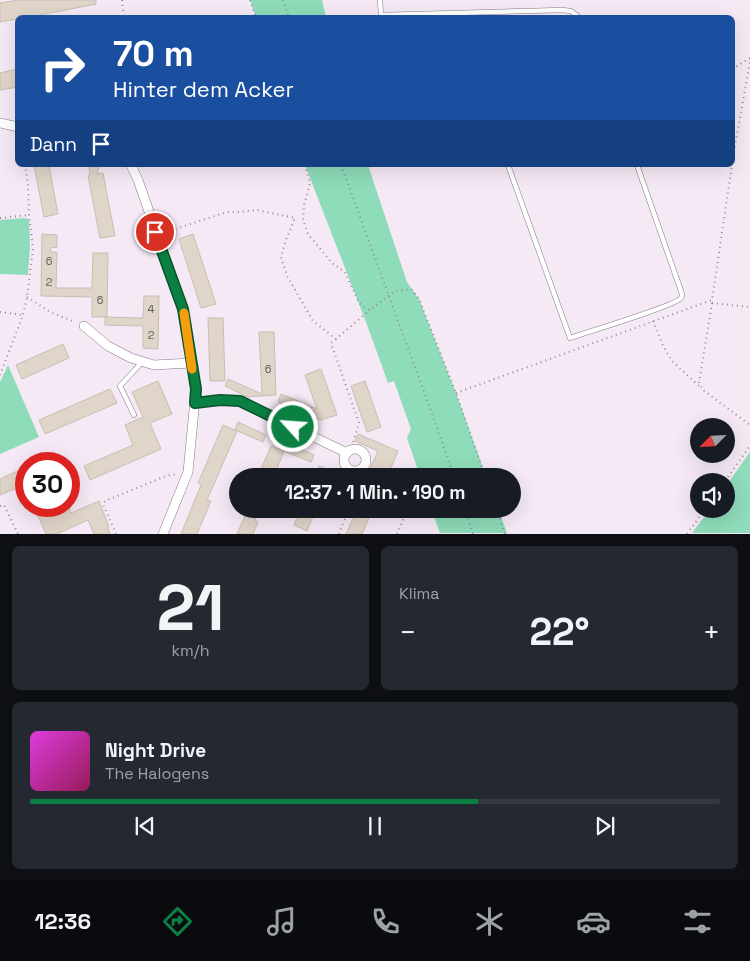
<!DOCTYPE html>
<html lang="de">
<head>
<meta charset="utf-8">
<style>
  body { margin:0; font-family:"Space Grotesk",sans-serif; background:#242831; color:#f1f3f6; height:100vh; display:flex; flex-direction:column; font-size:19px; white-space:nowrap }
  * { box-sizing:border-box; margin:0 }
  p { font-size:16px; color:#9ea1a6 }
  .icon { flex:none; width:28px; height:28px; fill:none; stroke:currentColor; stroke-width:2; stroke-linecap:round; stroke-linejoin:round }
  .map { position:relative; height:534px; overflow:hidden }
  .sheet { display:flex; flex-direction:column; gap:12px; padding:12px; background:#0d0f14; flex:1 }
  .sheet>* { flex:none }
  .hud { position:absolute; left:15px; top:15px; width:720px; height:152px; border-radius:8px; box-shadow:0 5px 20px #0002; background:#1a4fa0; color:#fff; overflow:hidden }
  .needle { width:32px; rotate:246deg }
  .buttons { position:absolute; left:690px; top:418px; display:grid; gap:10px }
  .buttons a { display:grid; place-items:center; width:45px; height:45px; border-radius:50%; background:#171b24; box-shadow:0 5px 20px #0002; font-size:25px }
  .speed { position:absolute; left:15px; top:452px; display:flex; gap:10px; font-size:25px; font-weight:700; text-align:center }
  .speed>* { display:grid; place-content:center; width:65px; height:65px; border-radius:50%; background:#171b24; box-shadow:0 5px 20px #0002; line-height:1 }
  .speed .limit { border:8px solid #d22; background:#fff; color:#111 }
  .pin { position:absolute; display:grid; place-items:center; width:42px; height:42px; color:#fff; margin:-21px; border:2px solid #fff; border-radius:50%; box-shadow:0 1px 5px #0007 }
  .me { position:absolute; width:55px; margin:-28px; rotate:296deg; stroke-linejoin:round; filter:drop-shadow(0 0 4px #0008) }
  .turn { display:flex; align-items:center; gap:18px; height:105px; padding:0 15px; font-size:22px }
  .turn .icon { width:65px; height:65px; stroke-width:2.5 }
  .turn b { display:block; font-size:35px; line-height:42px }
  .then { display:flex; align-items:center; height:48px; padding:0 15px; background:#0003; gap:10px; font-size:19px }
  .big { font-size:38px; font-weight:700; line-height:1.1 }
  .sheet .tile { flex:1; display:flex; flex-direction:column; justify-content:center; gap:8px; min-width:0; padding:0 18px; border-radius:8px; background:#242831 }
  .sheet .dial { align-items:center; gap:0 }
  .dial b { font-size:65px; line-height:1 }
  .song { display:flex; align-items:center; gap:15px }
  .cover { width:60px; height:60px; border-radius:8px; background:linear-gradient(135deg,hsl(300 70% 55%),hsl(330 70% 35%)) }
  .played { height:5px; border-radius:2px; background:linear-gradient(90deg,#0b8043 65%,#363941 65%) }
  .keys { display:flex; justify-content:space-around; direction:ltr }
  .heat { display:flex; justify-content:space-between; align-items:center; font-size:28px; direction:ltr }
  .sheet .tiles { flex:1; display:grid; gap:12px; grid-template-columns:1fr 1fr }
  .tile:last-child { grid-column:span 2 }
  .trip { position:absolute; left:229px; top:468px; width:292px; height:50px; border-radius:25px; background:#171b24; box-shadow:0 5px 20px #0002; font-weight:700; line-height:50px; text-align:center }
  .tabs { display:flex; height:80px; justify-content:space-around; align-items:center; background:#090b0e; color:#9ea1a6 }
  .tabs .icon { width:35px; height:35px }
  .tabs .current { color:#0b8043 }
  .tabs b { font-size:22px; color:#f1f3f6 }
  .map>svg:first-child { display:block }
</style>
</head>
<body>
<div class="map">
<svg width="750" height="534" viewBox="0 0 750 534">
  <rect width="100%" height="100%" fill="#f5e9f5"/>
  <g fill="#8edcba">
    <polygon points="250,0 322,0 326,17 256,17"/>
    <polygon points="305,165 368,165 407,282 419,299 456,393 486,476 420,476 407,438 411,429 394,381 388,383 366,322"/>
    <polygon points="24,218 28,219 29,221 30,247 28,275 0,274 0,220"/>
    <polygon points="8,365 39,437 0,454 0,382"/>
    <polygon points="750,452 750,533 692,533 710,509 726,509 726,486"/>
    <polygon points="431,509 498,509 507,533 440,533"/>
  </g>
  <g fill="#e0d5c9" stroke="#c9beb3">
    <polygon points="18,0 96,0 96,4 40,15 41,18 18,18 18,19 0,22 0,3"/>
    <polygon points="18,69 18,87 0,90 0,73"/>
    <polygon points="34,165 49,165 58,214 44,217"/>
    <polygon points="90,165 100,165 97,174 103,173 115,236 100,238 88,176 90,175 89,169"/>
    <polygon points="42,234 57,235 57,247 50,248 51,252 57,252 56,288 92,288 93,253 108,253 107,317 92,317 92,297 41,296"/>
    <polygon points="193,234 216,304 201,308 179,239"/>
    <polygon points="144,296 159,296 158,349 143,348 143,326 105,325 105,317 143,318"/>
    <polygon points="208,318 223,318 225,381 210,381"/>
    <polygon points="259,332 274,332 276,395 248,397 225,386 228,379 262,394"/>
    <polygon points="63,344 69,358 22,379 16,365"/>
    <polygon points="321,369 337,415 321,420 278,402 281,394 317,409 305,375"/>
    <polygon points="158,381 172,414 150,423 161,449 90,480 84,466 133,445 125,425 143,417 132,392"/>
    <polygon points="365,381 381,427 367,432 351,386"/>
    <polygon points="110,389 117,403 45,434 39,420"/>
    <polygon points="238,422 266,435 263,442 235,430"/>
    <polygon points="223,425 237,431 207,500 211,501 197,534 181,534 201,485 198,483"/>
    <polygon points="358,434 398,451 390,470 403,476 367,476 378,451 355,441"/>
    <polygon points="282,441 314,455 311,462 279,449"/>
    <polygon points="271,446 284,451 274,476 258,476"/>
    <polygon points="319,466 343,476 315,476"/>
    <polygon points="26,467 26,484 0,495 0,479"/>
    <polygon points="99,501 109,527 108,527 110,534 94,534 88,520 57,534 46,534 36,511 48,506 68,506 71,513"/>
    <polygon points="247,509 260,509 255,520 258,522 253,534 237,534 244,518"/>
    <polygon points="301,509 316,509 307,531 294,525"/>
    <polygon points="357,509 373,509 362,534 346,534"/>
  </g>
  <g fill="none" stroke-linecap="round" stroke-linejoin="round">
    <defs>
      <g id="service">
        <polyline points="380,0 381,15 562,10 571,11 580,18"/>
        <path d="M508 165 570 338C584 333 677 305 681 298 683 295 682 293 681 291L637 165"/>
        <polyline points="134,415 120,386 143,361"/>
      </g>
      <g id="minor">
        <polyline points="0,123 18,127"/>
        <polyline points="131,165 138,180 183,309 196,389 188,472 163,534"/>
        <polyline points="84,326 108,346 131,358 154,365 191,363"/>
        <polyline points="195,403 220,400 240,401 347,453"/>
        <circle cx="355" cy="460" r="11"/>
      </g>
    </defs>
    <use href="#service" stroke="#857a85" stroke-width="5.5"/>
    <use href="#minor" stroke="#857a85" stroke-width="10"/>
    <g stroke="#938b93" stroke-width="2" stroke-dasharray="1 4" stroke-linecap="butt">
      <polyline points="122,0 124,18"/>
      <polyline points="250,0 256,18"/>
      <polyline points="283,0 289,18"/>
      <polyline points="732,69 750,58"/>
      <polyline points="732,162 750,62"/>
      <polyline points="305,165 310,183 304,205 303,220 308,234 332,263 345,272 359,303 365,308 370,310 395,291 411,289 419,299 456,393 485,476"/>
      <polyline points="341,165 431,411 454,476"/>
      <polyline points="0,218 29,215"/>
      <polyline points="166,232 227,212 239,212 257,210 295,218 286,240 281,257 287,276 313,321 336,339 370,310"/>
      <polyline points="27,297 50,312 75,322"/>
      <polyline points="712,303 699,383 703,390 750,425"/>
      <polyline points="712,303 750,307"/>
      <polyline points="0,312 22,315"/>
      <polyline points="653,321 663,346 672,361 700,387"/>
      <polyline points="336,339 331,343 359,423 352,446"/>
      <polyline points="0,375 23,315 27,297 33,249 29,215 28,183 25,165"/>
      <polyline points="456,393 712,300 732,165"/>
      <polyline points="405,474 407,476"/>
      <polyline points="357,476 357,472"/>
      <polyline points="725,481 750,446"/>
      <polyline points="0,506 4,505 18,534"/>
      <polyline points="465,509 473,534"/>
      <polyline points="497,509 505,534"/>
      <polyline points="116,534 103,504 105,501 166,476 177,474"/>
      <polyline points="339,534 349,509"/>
      <polyline points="397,534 408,509"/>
      <polyline points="687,534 705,509"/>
    </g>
    <use href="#service" stroke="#fff" stroke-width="4.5"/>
    <use href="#minor" stroke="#fff" stroke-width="9"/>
  </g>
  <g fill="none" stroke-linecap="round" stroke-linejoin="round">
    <defs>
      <polyline id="route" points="155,232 183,309 196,389 195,403 220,400 240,401 293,427"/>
    </defs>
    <use href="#route" stroke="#07532c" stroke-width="12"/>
    <use href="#route" stroke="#0b8043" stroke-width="9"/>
    <polyline stroke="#f59e0b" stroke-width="9" points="184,313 192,369"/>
  </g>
  <g text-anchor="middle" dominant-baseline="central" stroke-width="4" stroke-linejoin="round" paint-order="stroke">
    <g font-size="11" fill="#625c5c">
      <text x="49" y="261">6</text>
      <text x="49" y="282">2</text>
      <text x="100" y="300">6</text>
      <text x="151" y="309">4</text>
      <text x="151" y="335">2</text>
      <text x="268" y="369">6</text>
    </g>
  </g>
</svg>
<div class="buttons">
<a><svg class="needle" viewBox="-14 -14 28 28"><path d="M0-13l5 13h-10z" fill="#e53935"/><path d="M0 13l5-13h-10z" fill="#9ea1a6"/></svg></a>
<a><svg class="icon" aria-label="sound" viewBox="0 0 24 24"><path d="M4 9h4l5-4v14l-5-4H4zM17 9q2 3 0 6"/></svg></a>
</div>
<div class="speed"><div class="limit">30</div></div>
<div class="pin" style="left:155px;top:232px;background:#d93025"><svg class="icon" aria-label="arrive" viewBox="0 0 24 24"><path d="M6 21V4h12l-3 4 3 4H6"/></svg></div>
<svg class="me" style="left:293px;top:427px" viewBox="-20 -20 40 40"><circle r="17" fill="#0b8043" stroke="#fff" stroke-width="3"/><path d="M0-11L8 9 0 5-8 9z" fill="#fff"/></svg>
<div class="trip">12:37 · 1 Min. · 190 m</div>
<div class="hud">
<div class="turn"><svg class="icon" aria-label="right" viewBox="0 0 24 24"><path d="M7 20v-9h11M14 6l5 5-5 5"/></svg><div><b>70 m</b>Hinter dem Acker</div></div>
<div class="then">Dann<svg class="icon" aria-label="arrive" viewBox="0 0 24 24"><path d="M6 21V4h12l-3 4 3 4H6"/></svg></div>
</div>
</div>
<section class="sheet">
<div class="tiles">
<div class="tile dial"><b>21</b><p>km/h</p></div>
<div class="tile"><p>Klima</p>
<div class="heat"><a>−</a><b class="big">22°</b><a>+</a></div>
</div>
<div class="tile">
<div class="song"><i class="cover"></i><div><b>Night Drive</b><p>The Halogens</p></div></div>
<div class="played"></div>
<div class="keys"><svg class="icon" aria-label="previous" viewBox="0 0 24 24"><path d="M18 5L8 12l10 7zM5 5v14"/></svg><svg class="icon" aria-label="pause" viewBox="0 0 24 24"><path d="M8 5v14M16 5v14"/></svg><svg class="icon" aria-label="next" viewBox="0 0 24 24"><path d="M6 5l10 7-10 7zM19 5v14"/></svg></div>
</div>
</div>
</section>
<nav class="tabs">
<b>12:36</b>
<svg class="icon current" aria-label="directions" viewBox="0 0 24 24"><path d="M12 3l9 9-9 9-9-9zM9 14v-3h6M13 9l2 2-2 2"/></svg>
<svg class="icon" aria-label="music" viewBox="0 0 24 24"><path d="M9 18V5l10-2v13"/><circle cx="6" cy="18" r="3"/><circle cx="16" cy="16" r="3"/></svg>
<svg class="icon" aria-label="phone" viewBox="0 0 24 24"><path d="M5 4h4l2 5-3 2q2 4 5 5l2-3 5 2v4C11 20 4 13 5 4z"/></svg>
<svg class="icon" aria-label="climate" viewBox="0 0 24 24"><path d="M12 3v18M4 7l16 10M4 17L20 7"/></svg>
<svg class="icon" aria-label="car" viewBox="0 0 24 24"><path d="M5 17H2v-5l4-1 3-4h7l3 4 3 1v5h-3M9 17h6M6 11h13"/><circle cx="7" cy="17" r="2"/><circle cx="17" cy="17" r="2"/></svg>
<svg class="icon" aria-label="filters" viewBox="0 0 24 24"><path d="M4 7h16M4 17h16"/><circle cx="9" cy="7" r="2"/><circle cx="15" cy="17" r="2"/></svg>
</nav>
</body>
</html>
